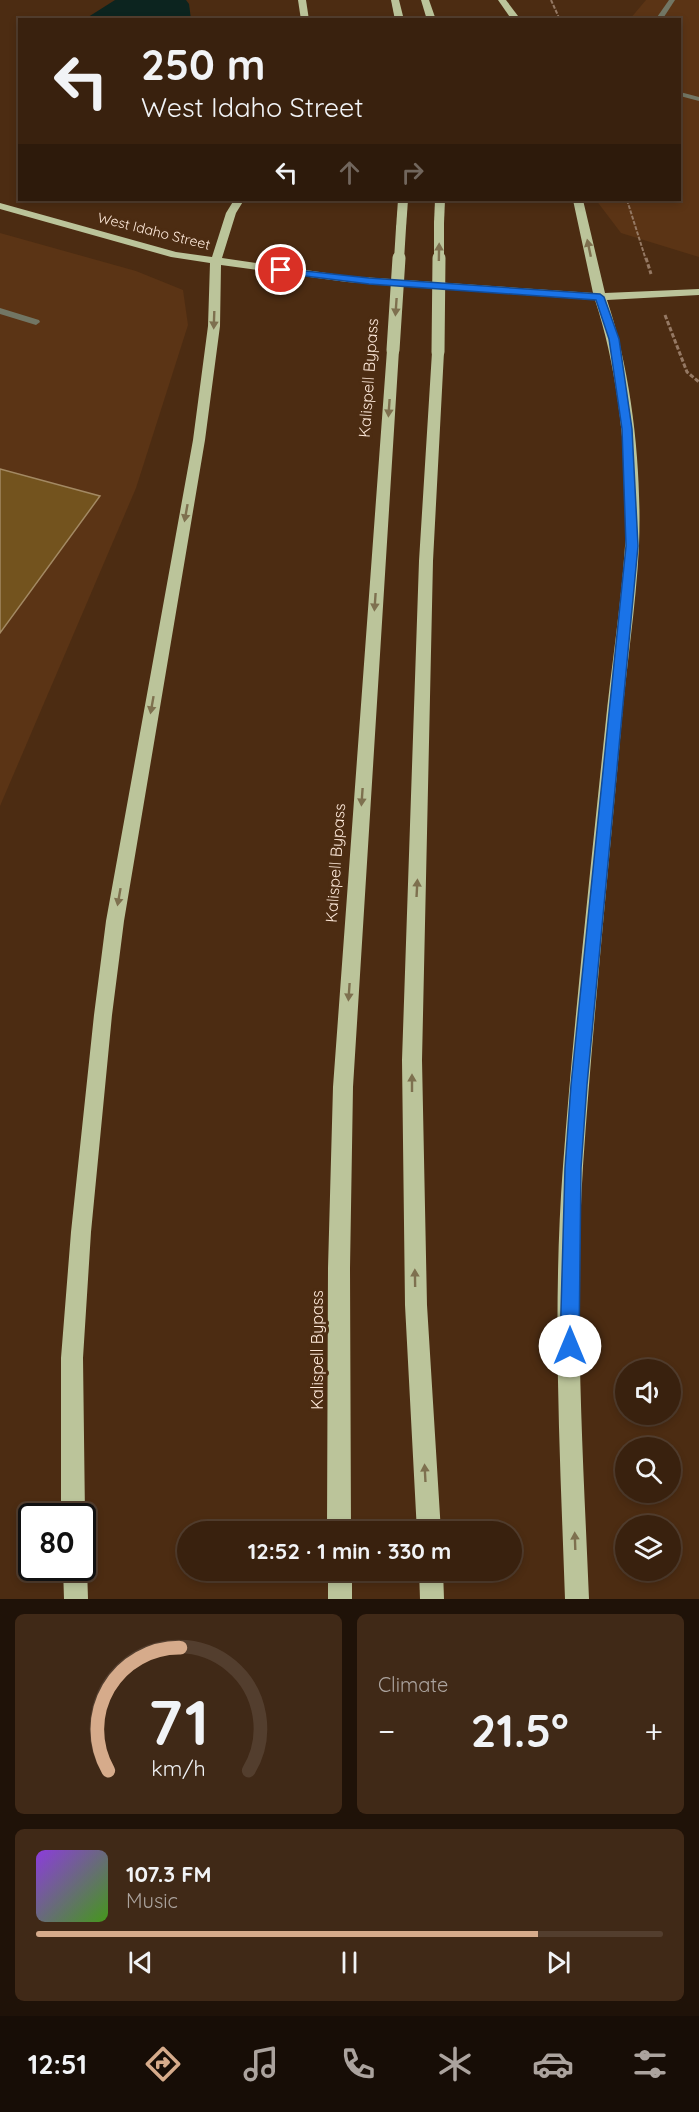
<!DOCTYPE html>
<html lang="en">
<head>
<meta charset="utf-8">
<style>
  body { margin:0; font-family:Quicksand,sans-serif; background:#402917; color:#f1f3f6; height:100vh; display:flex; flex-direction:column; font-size:22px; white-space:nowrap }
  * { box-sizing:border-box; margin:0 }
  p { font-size:20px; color:#aba39e }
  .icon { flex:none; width:33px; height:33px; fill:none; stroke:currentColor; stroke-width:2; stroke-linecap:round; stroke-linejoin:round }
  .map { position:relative; height:1599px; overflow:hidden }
  .drawer { display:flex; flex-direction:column; gap:15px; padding:15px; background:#1f1208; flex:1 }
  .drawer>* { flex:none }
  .top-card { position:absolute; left:18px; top:18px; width:663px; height:183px; border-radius:0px; box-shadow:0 3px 9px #0003,0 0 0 2px #533e2e; background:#39210e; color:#f1f3f6; overflow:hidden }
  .tools { position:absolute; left:615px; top:1359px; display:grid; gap:12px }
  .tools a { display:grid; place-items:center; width:66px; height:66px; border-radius:50%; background:#39210e; box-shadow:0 3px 9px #0003,0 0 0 2px #533e2e; font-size:30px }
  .speed { position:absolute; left:18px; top:1503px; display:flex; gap:12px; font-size:30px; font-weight:700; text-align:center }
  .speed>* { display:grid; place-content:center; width:78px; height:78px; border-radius:50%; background:#39210e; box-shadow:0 3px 9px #0003,0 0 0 2px #533e2e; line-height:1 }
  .speed .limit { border:3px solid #111; border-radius:9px; background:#fff; color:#111 }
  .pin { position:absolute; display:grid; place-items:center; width:51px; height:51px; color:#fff; margin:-26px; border:3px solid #fff; border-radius:50%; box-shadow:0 2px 6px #0007 }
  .me { position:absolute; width:66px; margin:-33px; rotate:0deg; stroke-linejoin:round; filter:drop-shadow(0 0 4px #0008) }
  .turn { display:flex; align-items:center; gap:21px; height:126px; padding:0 24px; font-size:27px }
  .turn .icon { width:78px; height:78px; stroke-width:2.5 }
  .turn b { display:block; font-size:42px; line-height:51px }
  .lanes { display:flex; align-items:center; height:57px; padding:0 24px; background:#0003; justify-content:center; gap:30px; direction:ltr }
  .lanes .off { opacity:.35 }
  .big { font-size:45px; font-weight:700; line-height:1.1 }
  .drawer .tile { flex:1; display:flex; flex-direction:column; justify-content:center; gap:9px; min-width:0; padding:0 21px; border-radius:9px; background:#402917 }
  .drawer .dial { align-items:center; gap:0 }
  .dial svg { height:156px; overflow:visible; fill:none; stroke:#533e2e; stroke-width:7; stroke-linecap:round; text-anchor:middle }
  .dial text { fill:#f1f3f6; stroke:none }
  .song { display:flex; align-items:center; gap:18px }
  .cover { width:72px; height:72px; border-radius:9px; background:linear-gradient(135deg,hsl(270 70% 55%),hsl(100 70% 35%)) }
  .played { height:6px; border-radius:3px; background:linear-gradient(90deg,#d6ab8b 80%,#533e2e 80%) }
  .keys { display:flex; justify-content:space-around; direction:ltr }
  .heat { display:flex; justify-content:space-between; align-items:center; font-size:33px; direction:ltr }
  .drawer .tiles { flex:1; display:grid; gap:15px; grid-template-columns:1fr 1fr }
  .tile:last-child { grid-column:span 2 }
  .trip { position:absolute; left:177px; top:1521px; width:345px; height:60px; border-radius:30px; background:#39210e; box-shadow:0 3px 9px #0003,0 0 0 2px #533e2e; font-weight:700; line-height:60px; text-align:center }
  .tab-bar { display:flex; height:96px; justify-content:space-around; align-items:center; background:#170d06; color:#aba39e }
  .tab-bar .icon { width:42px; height:42px }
  .tab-bar .current { color:#d6ab8b }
  .tab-bar b { font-size:27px; color:#f1f3f6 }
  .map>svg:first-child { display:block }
</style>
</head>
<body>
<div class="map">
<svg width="699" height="1599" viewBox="0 0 699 1599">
  <rect width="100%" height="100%" fill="#4c2c12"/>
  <g fill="#5b3415">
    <polygon points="646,0 699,0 699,257 621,233 596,200 680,200 680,20 630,19"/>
    <polygon points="0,233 136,271 183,290 188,325 136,488 0,806"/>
  </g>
  <polygon fill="#0c241f" points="115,0 186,0 189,4 191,19 85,19"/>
  <polygon fill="#73531e" stroke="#a38963" stroke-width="1.5" points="0,469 100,496 0,633"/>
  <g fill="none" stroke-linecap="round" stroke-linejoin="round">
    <g stroke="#957964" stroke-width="2" stroke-dasharray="4 1.5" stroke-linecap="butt">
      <polyline points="551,0 560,20"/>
      <polyline points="627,200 646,260"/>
    </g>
    <g stroke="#957964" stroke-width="3" stroke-dasharray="4.5 2" stroke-linecap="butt">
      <polyline points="646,258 651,274"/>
      <polyline points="665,315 687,372 699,382"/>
    </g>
    <polygon fill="#727664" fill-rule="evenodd" points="0,308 39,320 40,322 36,325 0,314"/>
    <g fill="#727664" fill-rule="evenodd">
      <polygon points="669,0 675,0 662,20 655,20"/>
      <polygon points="680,92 699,97 699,101 680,96"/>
    </g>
    <g fill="#bbc49a" fill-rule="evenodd">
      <polygon points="298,0 306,0 309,20 301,20"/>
      <polygon points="391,0 399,0 404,20 395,20"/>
      <polygon points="421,0 429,0 436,20 427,20"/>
      <polygon points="498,0 506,0 521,20 512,20"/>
      <path d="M234 200H244L236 213 222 258 347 276 593 293 573 200H583L605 293 699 289V295L607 300C632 374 642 468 639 546 636 607 626 668 621 729 608 874 593 1020 583 1166 574 1310 583 1455 589 1599H565C560 1455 552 1310 563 1166 574 1020 590 874 605 729 611 668 621 607 625 546 629 470 619 372 595 300L347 282 221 265 220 326 205 440 124 921 112 1015 91 1232 83 1358 85 1516 82 1522V1516H61V1358L71 1232 94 1015 106 921 193 440 208 326 210 263 171 257 0 209V203L176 252 212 257 226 213Z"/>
      <polygon points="398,200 408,200 406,228 401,231 396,228"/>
      <polygon points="435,200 445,200 444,223 439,226 434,223"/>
      <polygon points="393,346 399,350 353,1087 350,1268 351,1532 327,1532 328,1268 333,1087 387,350"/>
      <polygon points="438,348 444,352 433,561 422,1060 427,1305 441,1532 417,1532 405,1305 402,1060 419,561 432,352"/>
      <polygon points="82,1559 87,1568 88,1599 64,1599 63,1568 82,1568"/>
      <rect x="328" y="1570" width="24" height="29"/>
      <polygon points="419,1570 443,1570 444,1599 420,1599"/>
    </g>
    <g stroke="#bbc49a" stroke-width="10">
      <polyline points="399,260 401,228"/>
      <polyline points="439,260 439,223"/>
    </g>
    <g stroke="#bbc49a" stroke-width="13">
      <polyline points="393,350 399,258"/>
      <polyline points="438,352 439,258"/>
    </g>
  </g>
  <defs><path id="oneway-solid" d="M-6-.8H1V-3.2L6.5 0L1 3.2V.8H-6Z" transform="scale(1.5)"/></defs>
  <g fill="#7e704f">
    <use href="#oneway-solid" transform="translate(589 248) rotate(-102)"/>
    <use href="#oneway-solid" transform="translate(439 252) rotate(-89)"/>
    <use href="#oneway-solid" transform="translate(396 307) rotate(94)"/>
    <use href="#oneway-solid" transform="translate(214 320) rotate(92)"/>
    <use href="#oneway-solid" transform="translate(389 408) rotate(94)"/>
    <use href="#oneway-solid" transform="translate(186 513) rotate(100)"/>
    <use href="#oneway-solid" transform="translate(375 602) rotate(94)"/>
    <use href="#oneway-solid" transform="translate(152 705) rotate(100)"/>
    <use href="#oneway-solid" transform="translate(362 797) rotate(94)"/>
    <use href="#oneway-solid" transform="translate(417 888) rotate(-87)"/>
    <use href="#oneway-solid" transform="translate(119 897) rotate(100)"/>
    <use href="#oneway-solid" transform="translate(349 992) rotate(94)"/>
    <use href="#oneway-solid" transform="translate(412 1083) rotate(-90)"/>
    <use href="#oneway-solid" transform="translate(415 1278) rotate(-91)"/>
    <use href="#oneway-solid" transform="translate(425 1473) rotate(-93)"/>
    <use href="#oneway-solid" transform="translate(575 1541) rotate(-92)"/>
  </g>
  <polygon fill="#1a73e8" stroke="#114b97" stroke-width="1.5" points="278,268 369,278 600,294 604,297 619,339 632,429 638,546 587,1085 581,1168 579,1346 576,1353 570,1355 563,1353 560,1346 565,1168 571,1085 626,546 622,429 609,339 596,300 369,284 281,273 277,270"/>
  <g text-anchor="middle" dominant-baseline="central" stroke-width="6" stroke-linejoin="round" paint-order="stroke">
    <g font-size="14" fill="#fde8d9" stroke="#4c2c12">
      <text transform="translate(154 231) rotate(14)">West Idaho Street</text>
    </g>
    <g font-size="16" fill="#fde8d9" stroke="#4c2c12">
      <text transform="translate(368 378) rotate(-86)">Kalispell Bypass</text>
      <text transform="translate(335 863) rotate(-86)">Kalispell Bypass</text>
      <text transform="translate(317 1350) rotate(-90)">Kalispell Bypass</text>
    </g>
  </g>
</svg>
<div class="tools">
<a><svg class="icon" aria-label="sound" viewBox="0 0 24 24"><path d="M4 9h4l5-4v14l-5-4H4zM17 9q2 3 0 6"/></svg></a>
<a><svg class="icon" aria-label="search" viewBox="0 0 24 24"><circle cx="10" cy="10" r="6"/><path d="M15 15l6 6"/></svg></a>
<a><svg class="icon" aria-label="layers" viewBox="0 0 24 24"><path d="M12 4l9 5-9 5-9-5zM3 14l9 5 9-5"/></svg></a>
</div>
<div class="speed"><div class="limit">80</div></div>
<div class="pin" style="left:281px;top:270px;background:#d93025"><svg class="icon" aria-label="arrive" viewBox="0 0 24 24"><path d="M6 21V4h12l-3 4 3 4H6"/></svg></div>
<svg class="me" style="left:570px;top:1346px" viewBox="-20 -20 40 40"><circle r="19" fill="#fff"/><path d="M0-13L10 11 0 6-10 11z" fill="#1a73e8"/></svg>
<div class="trip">12:52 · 1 min · 330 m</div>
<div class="top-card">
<div class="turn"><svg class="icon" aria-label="left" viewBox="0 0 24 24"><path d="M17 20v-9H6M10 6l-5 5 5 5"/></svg><div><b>250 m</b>West Idaho Street</div></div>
<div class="lanes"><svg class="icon" aria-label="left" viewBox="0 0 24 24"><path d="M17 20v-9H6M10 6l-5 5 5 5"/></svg><svg class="icon off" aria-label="ahead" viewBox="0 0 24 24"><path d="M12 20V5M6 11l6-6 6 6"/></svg><svg class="icon off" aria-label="right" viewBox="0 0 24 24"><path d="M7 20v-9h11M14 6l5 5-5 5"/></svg></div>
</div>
</div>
<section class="drawer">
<div class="tiles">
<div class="tile dial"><svg viewBox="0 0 100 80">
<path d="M14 69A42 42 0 1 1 86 69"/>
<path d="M14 69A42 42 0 0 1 51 6" stroke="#d6ab8b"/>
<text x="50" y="56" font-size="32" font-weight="700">71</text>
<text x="50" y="72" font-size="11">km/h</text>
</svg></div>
<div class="tile"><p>Climate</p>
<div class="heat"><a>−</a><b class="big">21.5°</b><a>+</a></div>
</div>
<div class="tile">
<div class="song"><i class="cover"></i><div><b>107.3 FM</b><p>Music</p></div></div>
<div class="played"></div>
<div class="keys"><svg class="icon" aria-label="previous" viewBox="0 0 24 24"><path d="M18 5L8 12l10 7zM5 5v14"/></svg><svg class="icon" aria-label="pause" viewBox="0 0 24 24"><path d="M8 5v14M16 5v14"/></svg><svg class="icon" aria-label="next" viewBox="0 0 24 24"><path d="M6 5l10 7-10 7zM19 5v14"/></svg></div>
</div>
</div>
</section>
<nav class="tab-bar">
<b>12:51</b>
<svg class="icon current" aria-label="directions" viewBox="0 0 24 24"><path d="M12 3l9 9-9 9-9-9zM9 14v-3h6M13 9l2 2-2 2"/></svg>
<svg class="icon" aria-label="music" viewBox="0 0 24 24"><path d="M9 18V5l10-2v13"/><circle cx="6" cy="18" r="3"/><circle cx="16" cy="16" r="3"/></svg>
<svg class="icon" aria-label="phone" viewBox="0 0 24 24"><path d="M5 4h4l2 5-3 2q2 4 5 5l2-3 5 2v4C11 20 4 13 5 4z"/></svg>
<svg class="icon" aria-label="climate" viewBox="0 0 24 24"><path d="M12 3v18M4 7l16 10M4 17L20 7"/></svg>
<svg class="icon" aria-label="car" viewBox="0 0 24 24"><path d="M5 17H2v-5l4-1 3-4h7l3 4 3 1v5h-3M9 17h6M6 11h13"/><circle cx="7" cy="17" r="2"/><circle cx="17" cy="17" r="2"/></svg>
<svg class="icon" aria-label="filters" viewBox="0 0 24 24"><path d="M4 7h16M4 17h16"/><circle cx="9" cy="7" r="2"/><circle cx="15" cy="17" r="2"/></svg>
</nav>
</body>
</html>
